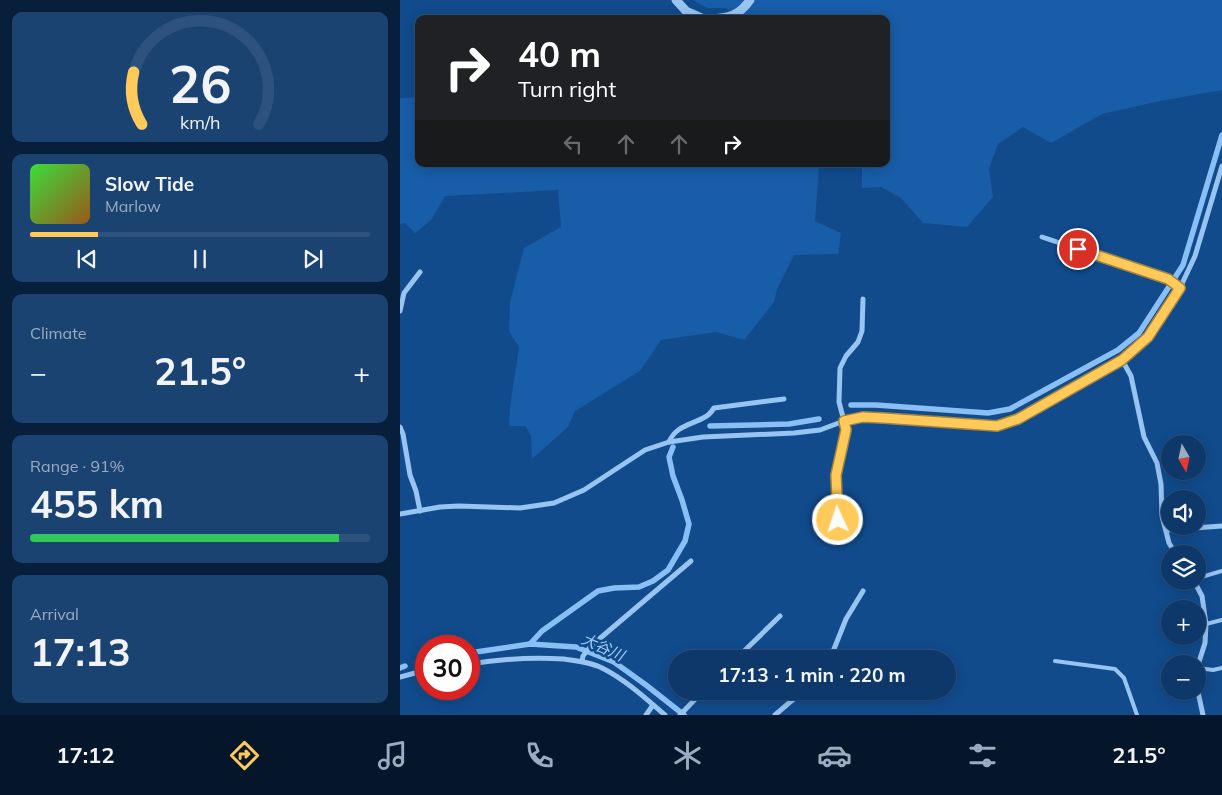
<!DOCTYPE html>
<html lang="en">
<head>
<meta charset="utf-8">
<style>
  body { margin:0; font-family:Mulish,"Noto Sans JP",sans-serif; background:#1b4371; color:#f1f3f6; height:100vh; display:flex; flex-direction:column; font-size:19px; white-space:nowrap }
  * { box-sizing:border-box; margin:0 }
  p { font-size:16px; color:#9aacc0 }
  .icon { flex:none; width:28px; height:28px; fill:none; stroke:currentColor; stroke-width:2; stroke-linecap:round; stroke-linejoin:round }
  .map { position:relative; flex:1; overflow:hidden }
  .drawer { display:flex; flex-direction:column; gap:12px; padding:12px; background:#071f3a; width:400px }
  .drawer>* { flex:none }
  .hud { position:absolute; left:15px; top:15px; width:475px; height:152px; border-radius:10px; box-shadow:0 2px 12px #0003,0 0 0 1px #2d527d; background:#202124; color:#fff; overflow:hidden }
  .needle { width:32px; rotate:171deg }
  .buttons { position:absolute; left:761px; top:435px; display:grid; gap:10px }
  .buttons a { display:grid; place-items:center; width:45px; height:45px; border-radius:50%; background:#0d3869; box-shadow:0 2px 12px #0003,0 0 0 1px #2d527d; font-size:25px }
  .speed { position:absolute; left:15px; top:635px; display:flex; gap:10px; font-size:25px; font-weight:700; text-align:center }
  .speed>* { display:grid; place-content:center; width:65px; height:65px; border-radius:50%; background:#0d3869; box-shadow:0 2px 12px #0003,0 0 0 1px #2d527d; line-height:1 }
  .speed .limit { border:8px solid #d22; background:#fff; color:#111 }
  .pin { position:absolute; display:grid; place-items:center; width:42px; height:42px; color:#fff; margin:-21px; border:2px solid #fff; border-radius:50%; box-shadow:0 1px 5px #0007 }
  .me { position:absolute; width:55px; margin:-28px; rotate:357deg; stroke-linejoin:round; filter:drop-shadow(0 0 4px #0008) }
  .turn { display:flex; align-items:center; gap:18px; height:105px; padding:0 20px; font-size:22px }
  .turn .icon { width:65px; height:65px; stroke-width:2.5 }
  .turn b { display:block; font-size:35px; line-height:42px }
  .lanes { display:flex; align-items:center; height:48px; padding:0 20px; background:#0003; justify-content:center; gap:25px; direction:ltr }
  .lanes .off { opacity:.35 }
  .big { font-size:38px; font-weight:700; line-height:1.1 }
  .drawer .widget { flex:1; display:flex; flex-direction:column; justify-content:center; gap:8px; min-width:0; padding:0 18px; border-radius:10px; background:#1b4371 }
  .drawer .dial { align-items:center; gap:0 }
  .dial svg { height:130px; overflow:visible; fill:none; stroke:#2d527d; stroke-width:7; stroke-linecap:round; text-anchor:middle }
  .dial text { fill:#f1f3f6; stroke:none }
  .song { display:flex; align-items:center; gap:15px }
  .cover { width:60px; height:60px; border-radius:8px; background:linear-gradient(135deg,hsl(120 70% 55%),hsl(30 70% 35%)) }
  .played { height:5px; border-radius:2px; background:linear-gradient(90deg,#ffca59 20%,#2d527d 20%) }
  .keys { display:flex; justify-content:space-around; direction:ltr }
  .heat { display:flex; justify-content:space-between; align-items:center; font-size:28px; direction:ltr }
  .charge { height:8px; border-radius:4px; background:linear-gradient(90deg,#34c759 91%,#2d527d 0) }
  .trip { position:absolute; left:268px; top:650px; width:288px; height:50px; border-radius:25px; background:#0d3869; box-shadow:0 2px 12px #0003,0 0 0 1px #2d527d; font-weight:700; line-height:50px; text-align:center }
  .menu { display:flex; height:80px; justify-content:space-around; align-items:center; background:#05162a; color:#9aacc0 }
  .menu .icon { width:35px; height:35px }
  .menu .active { color:#ffca59 }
  .menu b { font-size:22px; color:#f1f3f6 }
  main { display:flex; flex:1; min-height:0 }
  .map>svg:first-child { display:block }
</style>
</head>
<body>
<main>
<section class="drawer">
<div class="widget dial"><svg viewBox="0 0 100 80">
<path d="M14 69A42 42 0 1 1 86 69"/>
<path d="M14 69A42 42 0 0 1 9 37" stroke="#ffca59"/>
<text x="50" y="56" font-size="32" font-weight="700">26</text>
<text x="50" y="72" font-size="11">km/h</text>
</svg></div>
<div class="widget">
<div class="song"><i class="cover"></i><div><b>Slow Tide</b><p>Marlow</p></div></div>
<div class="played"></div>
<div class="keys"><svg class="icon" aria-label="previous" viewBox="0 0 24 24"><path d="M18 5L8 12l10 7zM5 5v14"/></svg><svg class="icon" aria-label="pause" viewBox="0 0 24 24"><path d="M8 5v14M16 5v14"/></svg><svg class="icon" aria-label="next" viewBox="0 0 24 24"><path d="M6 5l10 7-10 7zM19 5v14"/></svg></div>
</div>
<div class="widget"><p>Climate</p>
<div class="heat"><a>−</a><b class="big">21.5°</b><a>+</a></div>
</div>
<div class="widget"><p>Range · 91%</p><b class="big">455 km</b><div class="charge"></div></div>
<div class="widget"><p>Arrival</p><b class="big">17:13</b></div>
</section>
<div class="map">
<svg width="822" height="715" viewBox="0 0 822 715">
  <rect width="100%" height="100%" fill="#114b8c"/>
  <g fill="#185da7">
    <polygon points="293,0 822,0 822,90 760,101 702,114 651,143 623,127 598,144 589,169 593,197 567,227 523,223 501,198 481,187 462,188 462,164 486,164 486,19 342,19 326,8 307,8"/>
    <polygon points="19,97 19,164 419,164 415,221 441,233 438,254 394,255 377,289 374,302 344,340 316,332 261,340 240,371 175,411 168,427 132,459 131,436 126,426 109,426 110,407 119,347 109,331 110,302 124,248 161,227 158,190 45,196 31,220 15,233 5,223 0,224 0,98"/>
  </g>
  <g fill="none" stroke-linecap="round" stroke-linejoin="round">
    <g stroke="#8abff5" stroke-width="5.5">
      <polyline points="451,405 476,405 588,413 610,409 718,350 739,333 783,265 822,135"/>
      <polyline points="310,426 389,424 419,419"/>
      <polyline points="130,644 142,631 198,591 214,588 239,587 253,581 268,570 285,541 289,524 282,500 273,476 269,457 273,447"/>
      <polyline points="69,653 130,644 176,647 214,662 246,685 284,715"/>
      <polyline points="0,668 5,666"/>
    </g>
    <g stroke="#98c4f2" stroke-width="4">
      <polyline points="798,578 822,571"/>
      <polyline points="806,624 822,620"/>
      <polyline points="655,661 715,669 724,678 737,715"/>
      <polyline points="798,668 813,670 822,668"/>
    </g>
    <g stroke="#98c4f2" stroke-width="5">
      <polyline points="642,237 768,279 780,288"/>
      <polyline points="0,311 4,293 20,272"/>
      <polyline points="722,360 731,376 744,437 757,463 761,484 762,516 769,543 776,554"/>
      <polyline points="0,427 3,434 10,475 16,491 20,511"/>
      <path d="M269 442C276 425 292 425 305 417 309 415 312 411 314 408L384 399"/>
      <polyline points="0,514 40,507 59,506 120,508 154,503 184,490 245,450 269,442 303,437 394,433 420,430 444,421 463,417 597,425 618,419 722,360 748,337 780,288 795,256 822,166"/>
      <polyline points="438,520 436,475 446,430 444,421 439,402 440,368 446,356 458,342 462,331 463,299"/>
      <polyline points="766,530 822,526"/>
      <polyline points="794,581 802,596 806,624 805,643 798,665"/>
      <polyline points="336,659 380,616"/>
      <polyline points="430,659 446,619 463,591"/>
      <polyline points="182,661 183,656 191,646 291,561"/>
      <path d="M69 664C100 659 132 657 164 659 177 661 192 662 204 669 227 681 246 699 265 715"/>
      <polyline points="0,677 26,670"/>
      <polyline points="798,685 798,692 803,715"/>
      <polyline points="246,715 253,705"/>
      <polyline points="280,715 303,691"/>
      <polyline points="375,715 403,691"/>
    </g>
    <g stroke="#98c4f2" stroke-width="9">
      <polyline points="276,0 286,11 304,19"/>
      <path d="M310 19C328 18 339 16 350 0"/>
    </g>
  </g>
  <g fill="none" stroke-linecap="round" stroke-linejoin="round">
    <defs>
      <polyline id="route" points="438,520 436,475 446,430 444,421 463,417 483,418 597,426 618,419 722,360 748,337 780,288 768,279 678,249"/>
    </defs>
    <use href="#route" stroke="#a6833a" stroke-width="12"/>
    <use href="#route" stroke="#ffca59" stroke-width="9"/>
  </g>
  <g text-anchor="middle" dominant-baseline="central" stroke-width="5" stroke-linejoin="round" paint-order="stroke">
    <g font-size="15" font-style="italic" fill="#a4cef9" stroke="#114b8c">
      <text transform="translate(203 647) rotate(24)">大谷川</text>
    </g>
  </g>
</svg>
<div class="buttons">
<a><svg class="needle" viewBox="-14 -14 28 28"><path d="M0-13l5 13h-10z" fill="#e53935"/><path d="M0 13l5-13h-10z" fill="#9aacc0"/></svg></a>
<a><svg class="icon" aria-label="sound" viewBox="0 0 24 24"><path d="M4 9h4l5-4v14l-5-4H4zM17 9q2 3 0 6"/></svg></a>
<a><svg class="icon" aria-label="layers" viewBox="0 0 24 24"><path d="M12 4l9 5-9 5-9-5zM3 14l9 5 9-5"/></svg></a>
<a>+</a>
<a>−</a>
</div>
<div class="speed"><div class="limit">30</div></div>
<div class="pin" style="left:678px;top:249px;background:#d93025"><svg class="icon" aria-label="arrive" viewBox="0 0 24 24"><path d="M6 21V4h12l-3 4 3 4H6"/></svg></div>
<svg class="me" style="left:438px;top:520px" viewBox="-20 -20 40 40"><circle r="17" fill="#ffca59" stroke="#fff" stroke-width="3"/><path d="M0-11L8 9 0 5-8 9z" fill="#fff"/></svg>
<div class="trip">17:13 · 1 min · 220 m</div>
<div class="hud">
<div class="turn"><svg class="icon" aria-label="right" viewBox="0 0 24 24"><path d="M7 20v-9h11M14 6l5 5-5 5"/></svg><div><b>40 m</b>Turn right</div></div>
<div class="lanes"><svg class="icon off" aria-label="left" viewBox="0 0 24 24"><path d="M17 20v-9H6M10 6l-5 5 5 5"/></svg><svg class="icon off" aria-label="ahead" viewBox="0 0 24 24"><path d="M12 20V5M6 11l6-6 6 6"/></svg><svg class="icon off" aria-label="ahead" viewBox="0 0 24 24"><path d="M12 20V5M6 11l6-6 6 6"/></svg><svg class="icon" aria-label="right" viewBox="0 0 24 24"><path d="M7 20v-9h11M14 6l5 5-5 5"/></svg></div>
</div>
</div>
</main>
<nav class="menu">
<b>17:12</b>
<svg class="icon active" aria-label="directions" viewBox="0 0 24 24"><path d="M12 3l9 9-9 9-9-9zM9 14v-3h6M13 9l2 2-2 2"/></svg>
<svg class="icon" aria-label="music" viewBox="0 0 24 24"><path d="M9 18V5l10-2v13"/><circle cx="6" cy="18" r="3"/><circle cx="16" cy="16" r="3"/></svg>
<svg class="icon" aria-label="phone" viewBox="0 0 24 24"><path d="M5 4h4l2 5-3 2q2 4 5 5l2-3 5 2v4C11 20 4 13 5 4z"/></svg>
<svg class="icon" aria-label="climate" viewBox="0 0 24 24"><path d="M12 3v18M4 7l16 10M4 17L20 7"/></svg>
<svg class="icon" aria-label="car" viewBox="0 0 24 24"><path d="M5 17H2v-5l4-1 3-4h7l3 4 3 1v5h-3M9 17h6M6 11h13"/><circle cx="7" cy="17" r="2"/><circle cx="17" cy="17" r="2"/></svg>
<svg class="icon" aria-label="filters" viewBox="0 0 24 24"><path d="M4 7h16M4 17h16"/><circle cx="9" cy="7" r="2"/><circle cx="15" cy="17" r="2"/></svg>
<b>21.5°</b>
</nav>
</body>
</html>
